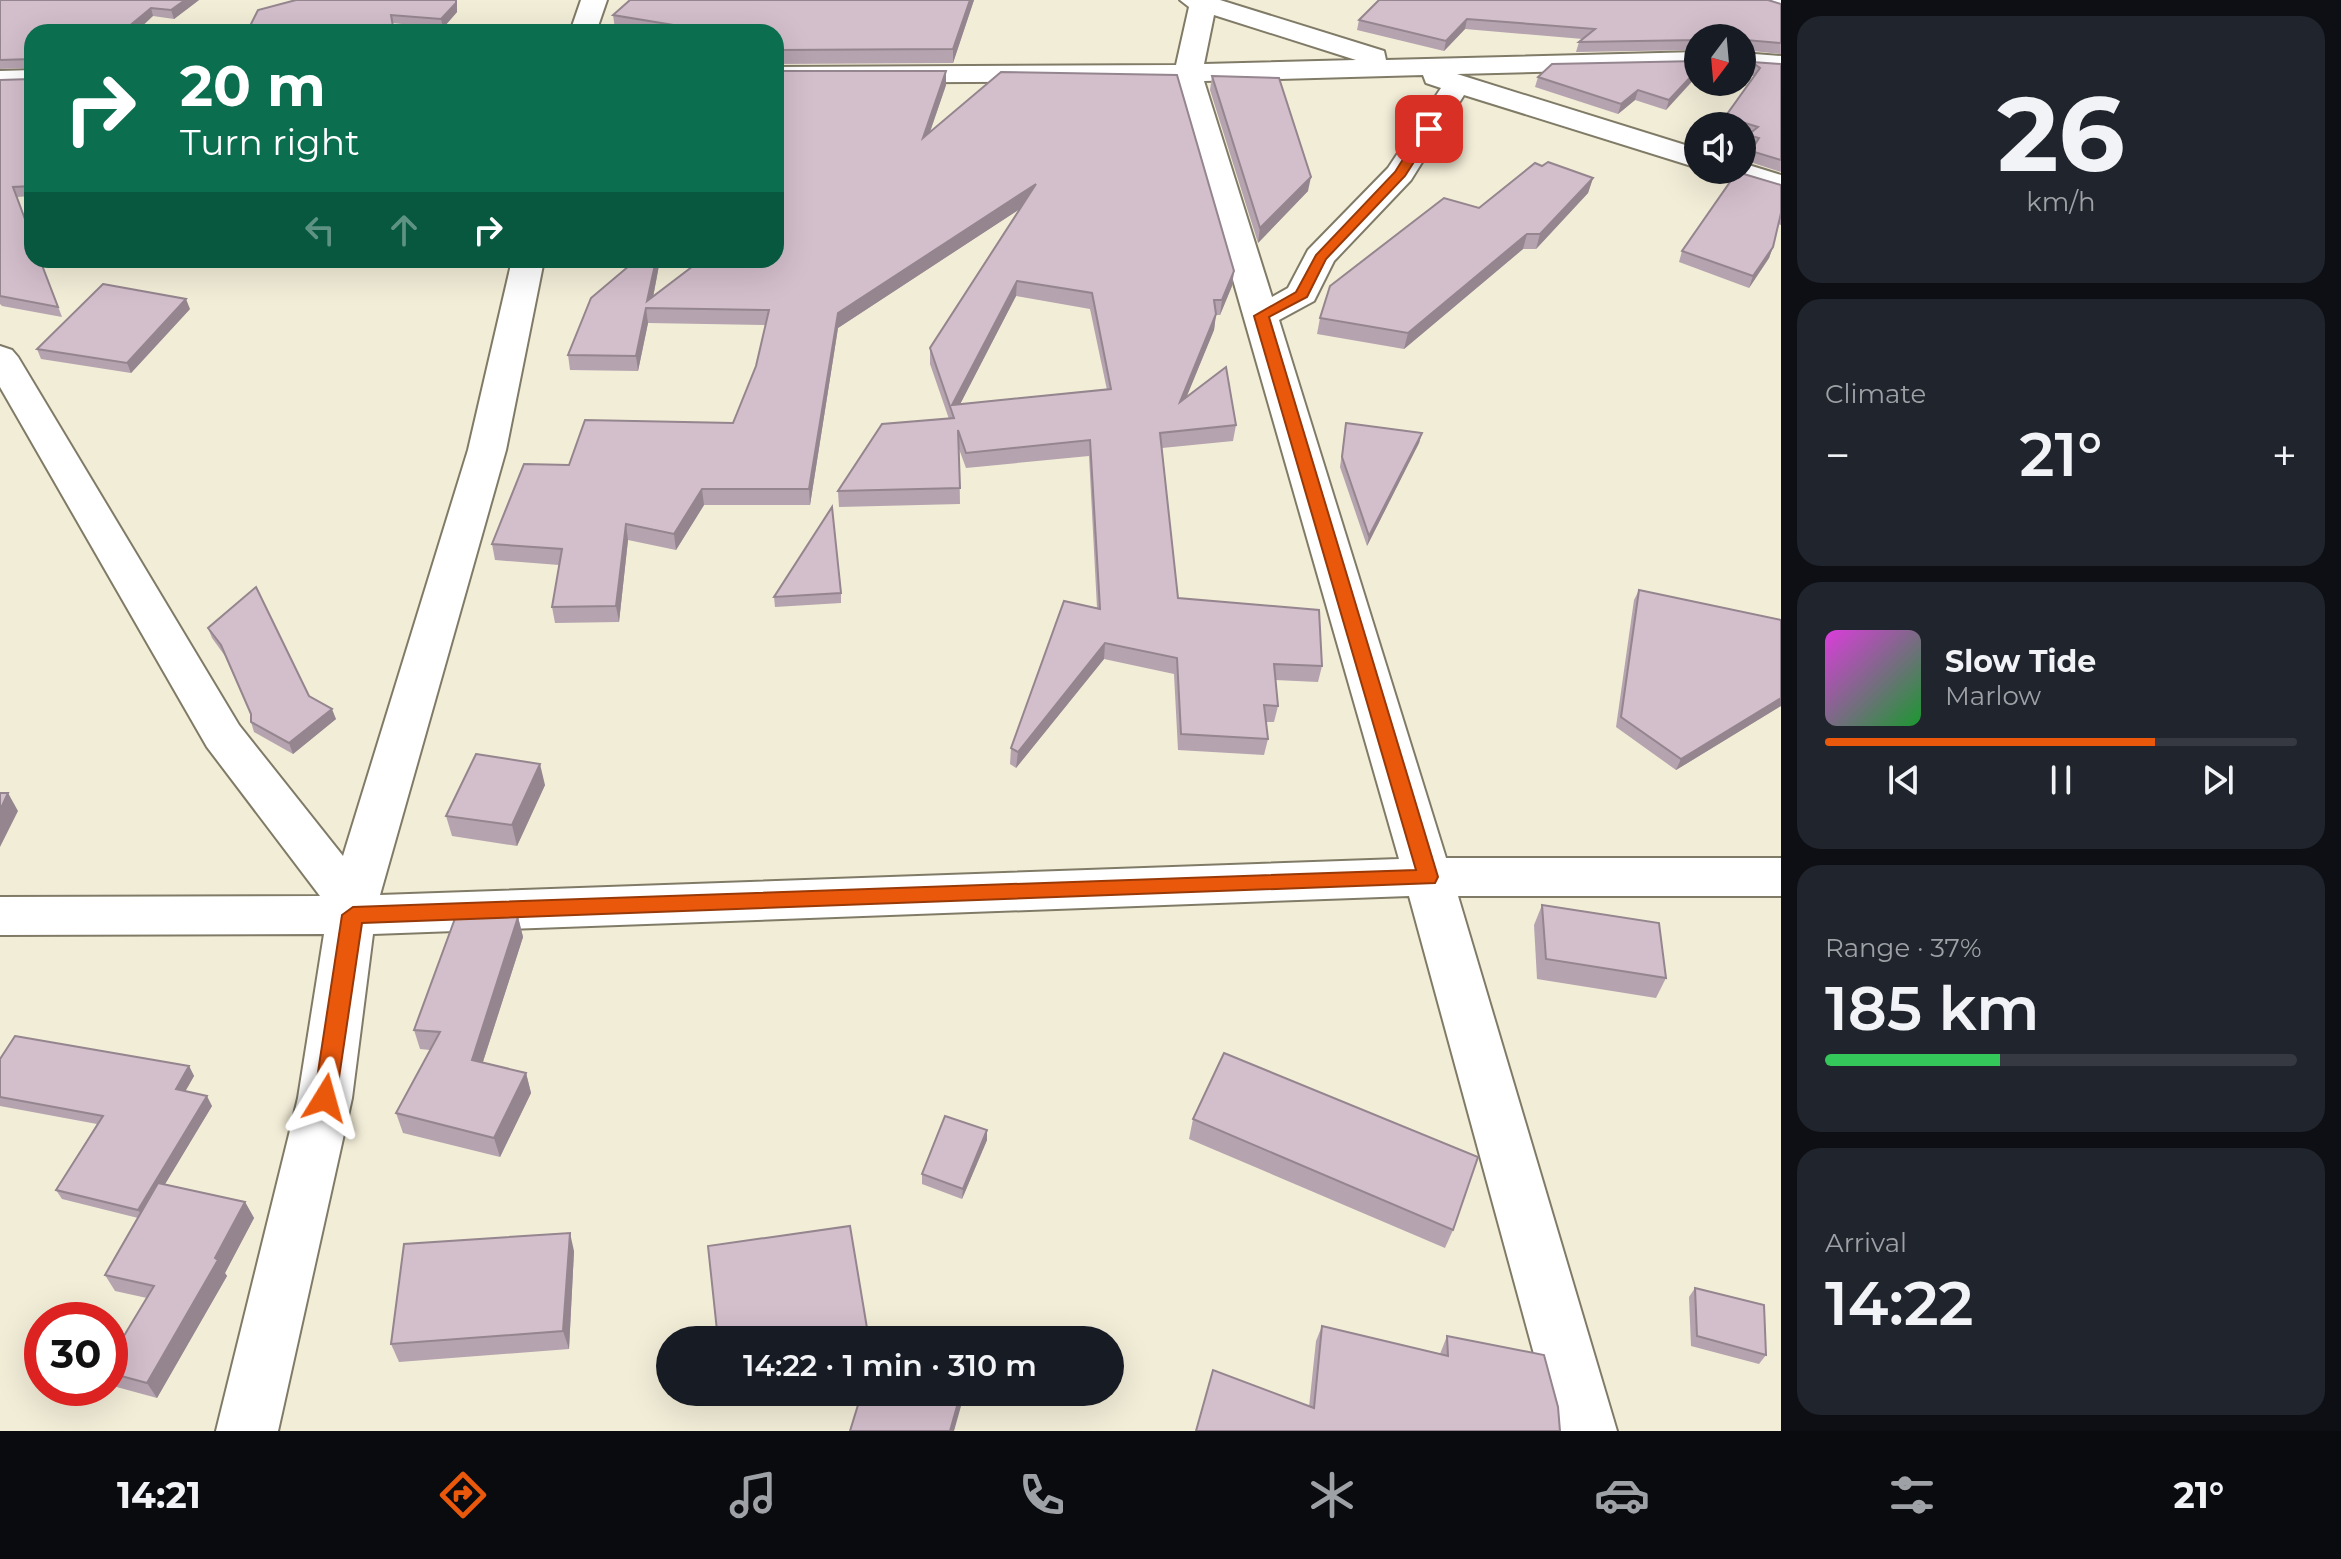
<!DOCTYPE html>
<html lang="en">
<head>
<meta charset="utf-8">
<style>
  body { margin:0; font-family:Montserrat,sans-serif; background:#20242c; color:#f1f3f6; height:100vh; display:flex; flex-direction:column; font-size:30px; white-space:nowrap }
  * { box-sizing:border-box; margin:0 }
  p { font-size:26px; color:#9ea1a6 }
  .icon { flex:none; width:44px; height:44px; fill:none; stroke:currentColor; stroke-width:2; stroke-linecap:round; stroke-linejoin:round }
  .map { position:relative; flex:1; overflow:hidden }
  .drawer { display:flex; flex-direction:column; gap:16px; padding:16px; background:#0d0f14; width:560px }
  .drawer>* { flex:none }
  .banner { position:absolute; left:24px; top:24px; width:760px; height:244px; border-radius:24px; box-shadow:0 8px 32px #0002; background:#0b6e4f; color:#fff; overflow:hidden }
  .needle { width:52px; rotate:196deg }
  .tools { position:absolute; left:1684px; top:24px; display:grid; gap:16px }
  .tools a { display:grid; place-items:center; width:72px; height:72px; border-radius:50%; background:#171b24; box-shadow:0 8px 32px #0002; font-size:40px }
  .speed { position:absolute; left:24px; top:1302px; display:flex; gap:16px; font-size:40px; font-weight:700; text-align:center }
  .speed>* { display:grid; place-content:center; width:104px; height:104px; border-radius:50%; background:#171b24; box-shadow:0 8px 32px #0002; line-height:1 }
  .speed .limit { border:12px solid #d22; background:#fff; color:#111 }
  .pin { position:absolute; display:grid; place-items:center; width:68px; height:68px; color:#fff; margin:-34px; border-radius:16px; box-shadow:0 4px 12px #0006 }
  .me { position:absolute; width:88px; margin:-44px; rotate:8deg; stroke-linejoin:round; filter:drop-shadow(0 0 6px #0008) }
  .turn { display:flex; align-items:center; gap:28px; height:168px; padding:0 24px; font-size:36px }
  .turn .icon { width:104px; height:104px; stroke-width:2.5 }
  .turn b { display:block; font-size:56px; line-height:68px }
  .lanes { display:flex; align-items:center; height:76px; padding:0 24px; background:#0003; justify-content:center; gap:40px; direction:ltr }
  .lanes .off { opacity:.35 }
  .big { font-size:60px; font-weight:600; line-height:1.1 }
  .drawer .tile { flex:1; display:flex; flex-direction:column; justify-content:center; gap:12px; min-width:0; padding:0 28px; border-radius:24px; background:#20242c }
  .drawer .dial { align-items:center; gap:0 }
  .dial b { font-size:104px; line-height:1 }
  .song { display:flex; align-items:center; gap:24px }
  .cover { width:96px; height:96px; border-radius:12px; background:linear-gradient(135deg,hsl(300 70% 55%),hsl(130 70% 35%)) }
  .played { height:8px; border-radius:4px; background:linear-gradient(90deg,#ea580c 70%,#363941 70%) }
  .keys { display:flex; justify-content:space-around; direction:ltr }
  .heat { display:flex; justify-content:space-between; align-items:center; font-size:44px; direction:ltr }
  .charge { height:12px; border-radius:6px; background:linear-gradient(90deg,#34c759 37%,#363941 0) }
  .trip { position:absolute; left:656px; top:1326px; width:468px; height:80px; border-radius:40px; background:#171b24; box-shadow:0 8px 32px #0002; font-weight:600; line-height:80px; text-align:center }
  .tabs { display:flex; height:128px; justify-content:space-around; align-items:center; background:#090b0e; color:#9ea1a6 }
  .tabs .icon { width:56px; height:56px }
  .tabs .active { color:#ea580c }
  .tabs b { font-size:36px; color:#f1f3f6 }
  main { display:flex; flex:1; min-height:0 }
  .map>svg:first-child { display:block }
</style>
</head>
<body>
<main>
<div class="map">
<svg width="1781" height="1431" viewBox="0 0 1781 1431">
  <rect width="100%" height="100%" fill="#f2edd7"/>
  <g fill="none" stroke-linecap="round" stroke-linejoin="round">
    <defs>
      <g id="street">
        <polygon points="581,0 607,0 596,32 570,32"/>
        <path d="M1180 0H1220L1384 51 1386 60 1698 52V68L1457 74 1698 149V168L1464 95 1411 180 1334 261 1314 301 1279 320 1446 858H1781V896H1458L1617 1431H1555L1409 896 373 934 352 1098 278 1431H216L298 1098 324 934 0 935V897L320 896 207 747 0 387V346L12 350 18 357 239 725 343 856 468 450 512 260H544L506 450 380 895 1399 859 1176 81 776 83V67L1176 65 1189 7ZM1214 15 1356 60 1204 64ZM1423 75 1426 83 1441 88 1388 168 1308 250 1288 288 1272 297 1204 81Z"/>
        <polygon points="1758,0 1781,0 1781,12 1762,6"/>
        <polygon points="1742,53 1781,56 1781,72 1742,69"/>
        <polygon points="32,70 32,86 0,87 0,71"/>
        <polygon points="1742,163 1781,175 1781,194 1722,176 1718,170 1742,170"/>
      </g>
    </defs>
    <use href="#street" stroke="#807b67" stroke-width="4"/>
    <use href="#street" fill="#fff" fill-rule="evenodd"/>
  </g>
  <g fill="#b5a3af" fill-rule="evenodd">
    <polygon points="0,0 199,0 174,19 153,16 32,32 32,196 17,197 62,317 2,306 0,304 0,80 31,79 31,68 0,69"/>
    <polygon points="457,0 457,12 443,28 258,10"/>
    <polygon points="974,0 953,63 776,64 776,32 635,32 615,29 613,15"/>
    <polygon points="1781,4 1781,54 1744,50 1742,56 1742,38 1698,38 1698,50 1576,52 1579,42 1583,39 1465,29 1444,51 1357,30 1359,20"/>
    <polygon points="1698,61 1666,110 1635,100 1618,114 1535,87 1538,77"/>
    <polygon points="1752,62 1781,64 1781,172 1747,161 1753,148 1744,145 1748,135 1742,134 1742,126 1722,126 1725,117 1754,77 1749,73"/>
    <path d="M776 71H946V85L930 132 1234 271 1232 286 1220 315H1216L1214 330 1186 397 1236 425 1233 441 1162 448 1178 598 1322 666 1318 682 1275 680 1278 706 1274 722H1266L1268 739 1264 755 1178 750 1174 674 1104 659 1016 768 1010 764 1011 748 1097 608 1089 456 966 468 959 449 960 504 839 507 838 491 949 419 930 364V348L1021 208 838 328 810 505H704L676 550 628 540 619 622 555 623 552 607 559 565 495 560 492 544 569 465 733 423 756 366 766 325 648 323 638 371 570 370 568 355 636 260H660L653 297 776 260ZM1016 296 1090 309 1107 390 960 404Z"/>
    <polygon points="1212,76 1308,191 1258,243 1210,90"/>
    <polygon points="1542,166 1593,178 1588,193 1536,249 1523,249 1404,349 1317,334 1320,318"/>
    <polygon points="1781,185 1781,225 1778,224 1773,247 1769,258 1749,288 1679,262 1682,251"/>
    <polygon points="190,309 131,373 41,359 37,349"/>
    <polygon points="1346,423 1422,433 1419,443 1367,546 1340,467"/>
    <polygon points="1639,590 1781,620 1781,706 1676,770 1616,727 1634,600"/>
    <polygon points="841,593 841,603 775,607 774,597"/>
    <polygon points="208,628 309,696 336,719 293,754 254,732 251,722 251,715 225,656 212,638"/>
    <polygon points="545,785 517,846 452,836 446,816"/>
    <polygon points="1542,905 1666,978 1656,998 1537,979 1534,925"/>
    <polygon points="518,917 523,937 483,1062 526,1073 531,1093 500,1157 403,1133 396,1113 430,1050 420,1049 414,1030"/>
    <polygon points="0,1059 189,1066 194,1076 185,1091 212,1106 165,1184 245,1202 254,1218 225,1273 227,1276 157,1398 113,1386 110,1382 110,1359 147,1298 115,1291 105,1275 138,1218 62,1199 56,1190 97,1124 0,1106"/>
    <polygon points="1193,1119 1453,1230 1445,1248 1189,1139"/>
    <polygon points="987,1130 987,1140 962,1199 922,1184 922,1174"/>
    <polygon points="574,1251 569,1349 399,1362 391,1344"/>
    <polygon points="1695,1288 1766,1355 1759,1364 1691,1346 1689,1297"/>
    <polygon points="1322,1326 1440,1354 1447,1336 1560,1431 1196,1431 1309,1407 1316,1341"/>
    <polygon points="867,1328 868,1340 718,1340"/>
  </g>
  <g fill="#94858e">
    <polygon points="185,0 199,0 174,19 171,10"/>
    <polygon points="456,0 457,0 457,12 443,28 441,19"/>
    <polygon points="970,0 974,0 953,63 953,49"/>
    <polygon points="151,8 153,16 136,32 122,32"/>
    <polygon points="1467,19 1465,29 1444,51 1446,41"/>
    <polygon points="1698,69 1698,75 1666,110 1669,100"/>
    <polygon points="946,71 946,85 923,152 923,138"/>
    <polygon points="1638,90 1635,100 1618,114 1621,104"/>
    <polygon points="1311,177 1308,191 1258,243 1260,228"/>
    <polygon points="1593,178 1588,193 1536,249 1540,234"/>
    <polygon points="1036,184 1035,199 838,328 810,505 809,489 838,313"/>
    <polygon points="1527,234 1523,249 1404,349 1408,333"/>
    <polygon points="1773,247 1769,258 1749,288 1753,276"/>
    <polygon points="656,260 660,260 651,308 647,301"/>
    <polygon points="1234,271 1232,286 1220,315 1222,300"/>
    <polygon points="1017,281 1016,296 954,416 952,405"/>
    <polygon points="186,299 190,309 131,373 127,363"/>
    <polygon points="646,308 648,323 638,371 636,356"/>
    <polygon points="1216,314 1214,330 1178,418 1180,402"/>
    <polygon points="1422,433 1419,443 1367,546 1369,536"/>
    <polygon points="702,489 704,505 676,550 674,534"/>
    <polygon points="626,524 628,540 619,622 616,606"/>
    <polygon points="1105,643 1104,659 1016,768 1018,752"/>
    <polygon points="1781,698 1781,706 1676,770 1681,759"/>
    <polygon points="332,709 336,719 293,754 289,743"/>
    <polygon points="540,764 545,785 517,846 512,825"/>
    <polygon points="8,793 18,811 0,847 0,810"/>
    <polygon points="518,917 523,937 477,1080 472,1060"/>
    <polygon points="189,1066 194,1076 181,1099 176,1089"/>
    <polygon points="526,1073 531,1093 500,1157 494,1138"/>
    <polygon points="207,1096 212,1106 144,1219 138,1210"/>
    <polygon points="987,1130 987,1140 962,1199 963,1189"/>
    <polygon points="245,1202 254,1218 225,1273 227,1276 157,1398 147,1383"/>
    <polygon points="570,1233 574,1251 569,1349 563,1331"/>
    <polygon points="961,1392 965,1392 954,1431 950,1431"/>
  </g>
  <g fill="#d3becb" stroke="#94858e" stroke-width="2" fill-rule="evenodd">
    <polygon points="0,0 185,0 171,10 151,8 122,32 32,32 32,186 13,187 32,238 32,260 40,260 58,307 0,296 0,80 31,79 31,59 0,60"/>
    <polygon points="296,0 456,0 456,3 441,19 391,15 394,32 247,32 258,10"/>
    <polygon points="630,0 970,0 953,49 776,50 776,32 716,32 613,15"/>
    <polygon points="1379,0 1768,0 1781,4 1781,43 1746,40 1743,55 1742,38 1698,38 1698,40 1579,42 1595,29 1467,19 1446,41 1359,20"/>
    <polygon points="1698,61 1698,69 1669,100 1638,90 1621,104 1538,77 1552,64"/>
    <polygon points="1752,62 1781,64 1781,160 1751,151 1759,138 1748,135 1758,127 1725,117 1760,68"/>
    <path d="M776 71H946L923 138 1001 72 1177 75 1234 271 1222 300H1214L1216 314 1180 402 1226 367 1236 425 1160 433 1178 598 1319 610 1322 666 1274 664 1278 706 1264 705 1268 739 1181 734 1177 658 1105 643 1018 752 1011 748 1064 601 1100 609 1090 440 966 453 958 430 960 488 838 491 882 424 954 418 930 348 1036 184 838 313 809 489H702L674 534 626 524 616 606 552 607 562 549 492 544 524 464 569 465 585 420 733 423 756 366 769 310 646 308 636 356 568 355 591 298 636 260H656L647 301 701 260H776V203L781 199 776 198ZM1017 281 1092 293 1111 389 952 405Z"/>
    <polygon points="1212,76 1279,78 1311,177 1260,228"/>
    <polygon points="1548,162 1593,178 1540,234 1527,234 1408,333 1320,318 1330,286 1444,198 1479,208 1535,163 1542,166"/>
    <polygon points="1737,172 1781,185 1781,213 1773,247 1753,276 1682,251"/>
    <polygon points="103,284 186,299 127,363 37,349"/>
    <polygon points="1346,423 1422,433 1369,536 1342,457"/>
    <polygon points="832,507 841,593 774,597"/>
    <polygon points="256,587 309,696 332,709 289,743 251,722 251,714 221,645 208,628"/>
    <polygon points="1639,590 1781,620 1781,698 1681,759 1621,717"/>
    <polygon points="476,754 540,764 512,825 446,816"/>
    <polygon points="0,793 8,793 0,810"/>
    <polygon points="1542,905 1659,923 1666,978 1546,959"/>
    <polygon points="457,913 518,917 472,1060 526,1073 494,1138 396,1113 440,1032 414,1030"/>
    <polygon points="15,1036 189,1066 176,1089 207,1096 138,1210 56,1190 103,1116 0,1097 0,1059"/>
    <polygon points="1224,1053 1478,1157 1453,1230 1193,1119"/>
    <polygon points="945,1116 987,1130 963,1189 922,1174"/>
    <polygon points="158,1183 245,1202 215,1258 218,1260 147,1383 110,1373 110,1359 154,1286 105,1275"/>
    <polygon points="850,1226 867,1328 784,1340 718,1340 708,1246"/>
    <polygon points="570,1233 563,1331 391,1344 404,1244"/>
    <polygon points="1695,1288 1764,1305 1766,1355 1697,1336"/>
    <polygon points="1322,1326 1448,1356 1447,1336 1544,1355 1558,1407 1560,1431 1196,1431 1213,1370 1314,1408"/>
    <polygon points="862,1392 961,1392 950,1431 850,1431"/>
  </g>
  <polygon fill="#ea580c" stroke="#983908" stroke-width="2" points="1429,125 1435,129 1405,176 1326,259 1307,297 1269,317 1438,877 1435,883 362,923 336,1098 333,1105 318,1105 314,1098 342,915 353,907 1416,870 1254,316 1296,292 1316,255 1395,172 1424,126"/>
</svg>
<div class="tools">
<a><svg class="needle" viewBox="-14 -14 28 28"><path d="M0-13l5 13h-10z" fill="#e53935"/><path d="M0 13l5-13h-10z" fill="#9ea1a6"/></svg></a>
<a><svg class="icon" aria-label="sound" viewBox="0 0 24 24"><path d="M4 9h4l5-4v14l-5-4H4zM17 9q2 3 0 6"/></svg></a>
</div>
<div class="speed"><div class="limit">30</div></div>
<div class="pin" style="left:1429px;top:129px;background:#d93025"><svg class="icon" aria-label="arrive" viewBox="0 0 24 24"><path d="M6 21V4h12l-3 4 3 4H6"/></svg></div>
<svg class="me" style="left:325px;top:1098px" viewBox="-20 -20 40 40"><path d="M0-17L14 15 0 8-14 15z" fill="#ea580c" stroke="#fff" stroke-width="4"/></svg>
<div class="trip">14:22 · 1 min · 310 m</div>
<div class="banner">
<div class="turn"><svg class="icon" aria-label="right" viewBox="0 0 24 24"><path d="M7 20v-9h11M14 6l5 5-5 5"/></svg><div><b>20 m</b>Turn right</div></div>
<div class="lanes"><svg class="icon off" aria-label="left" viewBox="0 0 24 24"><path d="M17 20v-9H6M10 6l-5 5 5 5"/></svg><svg class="icon off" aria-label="ahead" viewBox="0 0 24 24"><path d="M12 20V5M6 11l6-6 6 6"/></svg><svg class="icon" aria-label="right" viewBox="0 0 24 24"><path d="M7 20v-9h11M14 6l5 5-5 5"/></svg></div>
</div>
</div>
<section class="drawer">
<div class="tile dial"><b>26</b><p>km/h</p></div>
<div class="tile"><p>Climate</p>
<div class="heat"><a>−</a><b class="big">21°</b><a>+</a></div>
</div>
<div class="tile">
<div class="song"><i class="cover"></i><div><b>Slow Tide</b><p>Marlow</p></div></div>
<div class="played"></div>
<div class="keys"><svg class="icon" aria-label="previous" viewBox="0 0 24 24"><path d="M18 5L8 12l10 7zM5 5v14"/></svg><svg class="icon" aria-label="pause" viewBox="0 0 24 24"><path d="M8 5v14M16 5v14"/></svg><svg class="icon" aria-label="next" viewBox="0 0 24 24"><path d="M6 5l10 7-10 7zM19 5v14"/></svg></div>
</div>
<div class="tile"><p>Range · 37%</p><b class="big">185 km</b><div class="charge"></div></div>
<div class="tile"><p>Arrival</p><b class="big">14:22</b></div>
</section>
</main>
<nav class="tabs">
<b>14:21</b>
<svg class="icon active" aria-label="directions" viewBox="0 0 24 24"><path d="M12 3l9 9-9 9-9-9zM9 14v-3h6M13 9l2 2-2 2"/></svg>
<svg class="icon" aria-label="music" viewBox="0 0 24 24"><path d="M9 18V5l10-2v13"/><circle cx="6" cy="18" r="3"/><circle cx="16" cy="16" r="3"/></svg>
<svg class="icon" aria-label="phone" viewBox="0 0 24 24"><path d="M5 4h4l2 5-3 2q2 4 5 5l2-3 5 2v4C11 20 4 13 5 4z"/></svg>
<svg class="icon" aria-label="climate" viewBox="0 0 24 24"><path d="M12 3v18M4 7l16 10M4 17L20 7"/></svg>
<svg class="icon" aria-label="car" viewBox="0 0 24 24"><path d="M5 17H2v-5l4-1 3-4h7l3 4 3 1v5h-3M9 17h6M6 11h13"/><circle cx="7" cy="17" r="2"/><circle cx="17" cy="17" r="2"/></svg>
<svg class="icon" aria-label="filters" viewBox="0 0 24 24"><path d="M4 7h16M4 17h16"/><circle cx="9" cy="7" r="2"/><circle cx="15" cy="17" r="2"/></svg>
<b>21°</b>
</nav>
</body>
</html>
